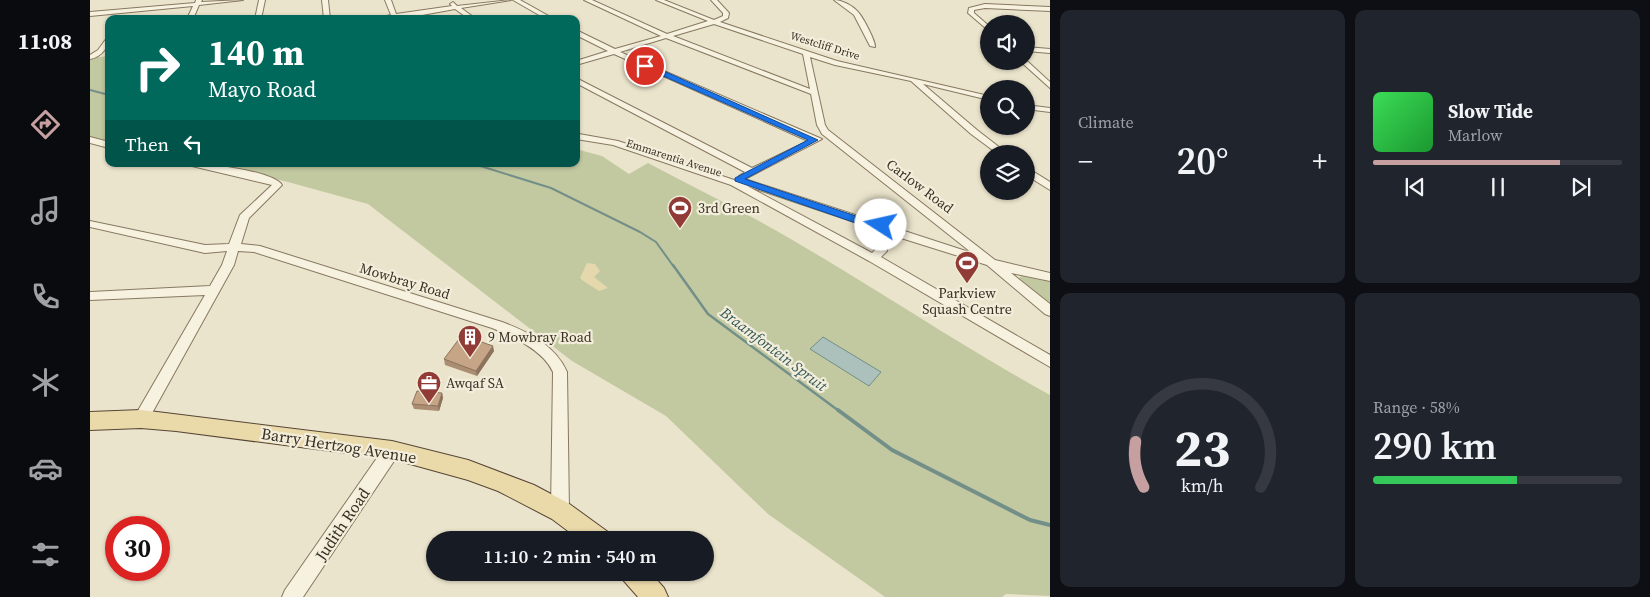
<!DOCTYPE html>
<html lang="en">
<head>
<meta charset="utf-8">
<style>
  body { margin:0; font-family:"Source Serif 4",serif; background:#20242c; color:#f1f3f6; height:100vh; display:flex; flex-direction:column; font-size:19px; white-space:nowrap }
  * { box-sizing:border-box; margin:0 }
  p { font-size:16px; color:#9ea1a6 }
  .icon { flex:none; width:28px; height:28px; fill:none; stroke:currentColor; stroke-width:2; stroke-linecap:round; stroke-linejoin:round }
  .map { position:relative; flex:1; overflow:hidden }
  .sheet { display:flex; flex-direction:column; gap:10px; padding:10px; background:#0d0f14; width:600px }
  .sheet>* { flex:none }
  .banner { position:absolute; left:15px; top:15px; width:475px; height:152px; border-radius:10px; box-shadow:0 1px 4px #0004; background:#00695c; color:#fff; overflow:hidden }
  .tools { position:absolute; left:890px; top:15px; display:grid; gap:10px }
  .tools a { display:grid; place-items:center; width:55px; height:55px; border-radius:50%; background:#171b24; box-shadow:0 1px 4px #0004; font-size:25px }
  .speed { position:absolute; left:15px; top:516px; display:flex; gap:10px; font-size:25px; font-weight:700; text-align:center }
  .speed>* { display:grid; place-content:center; width:65px; height:65px; border-radius:50%; background:#171b24; box-shadow:0 1px 4px #0004; line-height:1 }
  .speed .limit { border:8px solid #d22; background:#fff; color:#111 }
  .pin { position:absolute; display:grid; place-items:center; width:42px; height:42px; color:#fff; margin:-21px; border:2px solid #fff; border-radius:50%; box-shadow:0 1px 5px #0007 }
  .me { position:absolute; width:55px; margin:-28px; rotate:280deg; stroke-linejoin:round; filter:drop-shadow(0 0 4px #0008) }
  .turn { display:flex; align-items:center; gap:18px; height:105px; padding:0 20px; font-size:22px }
  .turn .icon { width:65px; height:65px; stroke-width:2.5 }
  .turn b { display:block; font-size:35px; line-height:42px }
  .then { display:flex; align-items:center; height:48px; padding:0 20px; background:#0003; gap:10px; font-size:19px }
  .big { font-size:38px; font-weight:600; line-height:1.1 }
  .sheet .widget { flex:1; display:flex; flex-direction:column; justify-content:center; gap:8px; min-width:0; padding:0 18px; border-radius:10px; background:#20242c }
  .sheet .dial { align-items:center; gap:0 }
  .dial svg { height:130px; overflow:visible; fill:none; stroke:#363941; stroke-width:7; stroke-linecap:round; text-anchor:middle }
  .dial text { fill:#f1f3f6; stroke:none }
  .song { display:flex; align-items:center; gap:15px }
  .cover { width:60px; height:60px; border-radius:8px; background:linear-gradient(135deg,hsl(130 70% 55%),hsl(130 70% 35%)) }
  .played { height:5px; border-radius:2px; background:linear-gradient(90deg,#c6a0a0 75%,#363941 75%) }
  .keys { display:flex; justify-content:space-around; direction:ltr }
  .heat { display:flex; justify-content:space-between; align-items:center; font-size:28px; direction:ltr }
  .charge { height:8px; border-radius:4px; background:linear-gradient(90deg,#34c759 58%,#363941 0) }
  .sheet .tiles { flex:1; display:grid; gap:10px; grid-template-columns:repeat(2,1fr) }
  .trip { position:absolute; left:336px; top:531px; width:288px; height:50px; border-radius:25px; background:#171b24; box-shadow:0 1px 4px #0004; font-weight:600; line-height:50px; text-align:center }
  main { display:flex; flex:1; min-height:0 }
  .tab-bar { display:flex; flex-direction:column; width:90px; justify-content:space-around; align-items:center; background:#090b0e; color:#9ea1a6 }
  .tab-bar .icon { width:35px; height:35px }
  .tab-bar .selected { color:#c6a0a0 }
  .tab-bar b { font-size:22px; color:#f1f3f6 }
  .map>svg:first-child { display:block }
</style>
</head>
<body>
<main>
<nav class="tab-bar">
<b>11:08</b>
<svg class="icon selected" aria-label="directions" viewBox="0 0 24 24"><path d="M12 3l9 9-9 9-9-9zM9 14v-3h6M13 9l2 2-2 2"/></svg>
<svg class="icon" aria-label="music" viewBox="0 0 24 24"><path d="M9 18V5l10-2v13"/><circle cx="6" cy="18" r="3"/><circle cx="16" cy="16" r="3"/></svg>
<svg class="icon" aria-label="phone" viewBox="0 0 24 24"><path d="M5 4h4l2 5-3 2q2 4 5 5l2-3 5 2v4C11 20 4 13 5 4z"/></svg>
<svg class="icon" aria-label="climate" viewBox="0 0 24 24"><path d="M12 3v18M4 7l16 10M4 17L20 7"/></svg>
<svg class="icon" aria-label="car" viewBox="0 0 24 24"><path d="M5 17H2v-5l4-1 3-4h7l3 4 3 1v5h-3M9 17h6M6 11h13"/><circle cx="7" cy="17" r="2"/><circle cx="17" cy="17" r="2"/></svg>
<svg class="icon" aria-label="filters" viewBox="0 0 24 24"><path d="M4 7h16M4 17h16"/><circle cx="9" cy="7" r="2"/><circle cx="15" cy="17" r="2"/></svg>
</nav>
<div class="map">
<svg width="960" height="597" viewBox="0 0 960 597">
  <rect width="100%" height="100%" fill="#ebe4cc"/>
  <g fill="#c2c9a0">
    <polygon points="19,56 19,141 0,137 0,58"/>
    <path d="M486 149 512 156 539 174 558 163C605 188 653 211 699 238 787 289 871 346 960 395V596L916 594 912 597H795L678 514 576 416 482 361 278 204 198 182 118 164H486Z"/>
    <polygon points="931,276 960,282 960,303 931,280 929,278"/>
  </g>
  <polygon fill="#e4d8ac" points="497,263 505,264 510,271 504,277 518,288 509,291 492,280 490,278"/>
  <polygon fill="#acc1bc" stroke="#738f89" points="733,337 791,372 779,386 720,349"/>
  <g fill="none" stroke-linecap="round" stroke-linejoin="round">
    <g stroke="#738f89" stroke-width="2">
      <polyline points="0,90 19,95"/>
      <polyline points="384,164 461,188 550,232 566,242 584,267"/>
    </g>
    <polyline stroke="#738f89" stroke-width="2.5" points="583,265 618,314 749,411"/>
    <polyline stroke="#738f89" stroke-width="4" points="748,410 802,450 940,520 960,525"/>
    <defs>
      <g id="minor">
        <polygon points="106,0 112,0 111,2 153,0 109,5 103,19 97,19 103,6 0,16 0,12 105,3"/>
        <polygon points="169,0 175,0 171,19 165,19"/>
        <polygon points="232,0 238,0 240,19 234,19"/>
        <polygon points="295,0 301,0 306,14 362,6 360,4 363,2 367,6 421,0 371,8 386,19 379,19 365,9 310,19 284,19 301,15"/>
        <polygon points="423,0 430,0 464,19 456,19"/>
        <path d="M494 0H502L577 34 618 21 566 0H574L624 20 633 16V13L621 0H627L639 13 638 18 630 22 747 61 899 96V100L833 84 887 130 918 154H908L881 134 821 81 745 65 720 57 735 125 738 130 905 260 960 273V281L921 273 960 304V316L955 314 897 265 795 233 797 251 791 257 960 355V367L779 261 641 185 523 145 486 139V135L489 134 528 141 647 181 651 178 649 176 655 172 486 83V78L662 168 718 141 524 54 486 65V61L518 51 486 35V30L525 49 571 36ZM624 24 713 54 720 89 583 36ZM576 38 721 94 727 125 732 134 882 253 655 179 732 139 530 52ZM657 186 785 229V250L782 253Z"/>
        <path d="M744 0C752 0 763 6 768 12 773 17 786 42 785 47L780 46 764 15Z"/>
        <polygon points="895,4 960,7 960,11 895,8 884,10 884,13 899,26 899,31 878,13 879,8"/>
        <path d="M19 35C19 47 12 57 0 59V55L8 50Z"/>
        <polygon points="936,47 960,49 960,53 936,51"/>
        <polygon points="936,60 960,82 960,88 930,61"/>
        <polygon points="936,105 960,108 960,112 936,109"/>
        <polygon points="0,137 19,142 19,148 0,143"/>
        <path d="M100 164C117 163 183 171 192 185L159 218 151 244 170 246 412 322C438 332 465 345 477 372L479 511 476 517 470 520 464 517 461 511 463 372C453 350 423 337 402 328L164 252 148 251 144 265 56 424 51 426 46 424 43 419 46 414 115 295 0 300V292L120 286 132 265 137 251 115 253 0 227V221L115 245 139 244 150 215 182 185 102 166Z"/>
        <polygon points="936,167 960,182 960,190 936,175"/>
        <polygon points="302,443 308,445 310,450 308,455 213,597 192,597 195,590 296,445"/>
      </g>
      <g id="major">
        <polygon points="51,410 302,441 378,460 444,485 478,503 518,532 522,540 490,540 462,519 408,491 378,480 302,459 86,431 51,428 0,430 0,412"/>
        <polygon points="531,572 560,572 574,588 578,597 548,597 534,581"/>
      </g>
    </defs>
    <use href="#minor" stroke="#877861" stroke-width="2"/>
    <use href="#major" stroke="#564635" stroke-width="2"/>
    <use href="#minor" fill="#f7f1df" fill-rule="evenodd"/>
    <use href="#major" fill="#ead9a9" fill-rule="evenodd"/>
  </g>
  <g fill="#aa8d73">
    <polygon points="404,351 387,376 355,365 354,359"/>
    <polygon points="352,393 353,398 349,411 324,409 322,404"/>
  </g>
  <g fill="#8b735e">
    <polygon points="403,346 404,351 387,376 386,371"/>
    <polygon points="352,393 353,398 349,411 348,406"/>
  </g>
  <g fill="#c6a486" stroke="#8b735e">
    <polygon points="372,335 403,346 386,371 354,359"/>
    <polygon points="327,391 352,393 348,406 322,404"/>
  </g>
  <polygon fill="#1a73e8" stroke="#114b97" points="553,64 558,64 728,140 655,179 787,223 795,223 795,228 790,231 786,230 645,181 645,178 718,140 553,67"/>
  <defs>
    <symbol id="stadium-pin" viewBox="-11 -11 22 30"><path d="M0 17L-7.5 6A9.5 9.5 0 1 1 7.5 6Z" fill="#913b37" stroke="#f3eedb"/><path d="M0-5a6.5 5 0 1 0 0 10a6.5 5 0 1 0 0-10ZM-3.5-1.8h7v3.6h-7Z" fill="#fff"/></symbol>
    <symbol id="building-pin" viewBox="-11 -11 22 30"><path d="M0 17L-7.5 6A9.5 9.5 0 1 1 7.5 6Z" fill="#913b37" stroke="#f3eedb"/><path d="M-4-6H4V6H1V3H-1V6H-4ZM-2.5-4.3h1.7v1.8h-1.7ZM.8-4.3h1.7v1.8H.8ZM-2.5-1h1.7V.8h-1.7ZM.8-1h1.7V.8H.8Z" fill="#fff"/></symbol>
    <symbol id="office-pin" viewBox="-11 -11 22 30"><path d="M0 17L-7.5 6A9.5 9.5 0 1 1 7.5 6Z" fill="#913b37" stroke="#f3eedb"/><path d="M-6-3h4V-5.5h4V-3h4V5H-6ZM-1-4.5V-3h2v-1.5ZM-6 0V1H6V0Z" fill="#fff"/></symbol>
  </defs>
  <g fill-rule="evenodd">
    <use href="#stadium-pin" x="576" y="194" width="28" height="38"/>
    <use href="#stadium-pin" x="863" y="249" width="28" height="38"/>
    <use href="#building-pin" x="366" y="323" width="28" height="38"/>
    <use href="#office-pin" x="325" y="369" width="28" height="38"/>
  </g>
  <g text-anchor="middle" dominant-baseline="central" stroke-width="4.5" stroke-linejoin="round" paint-order="stroke">
    <g font-size="11" fill="#392f23" stroke="#f3eedb">
      <text transform="translate(735 46) rotate(17)">Westcliff Drive</text>
      <text transform="translate(584 158) rotate(18)">Emmarentia Avenue</text>
    </g>
    <g font-size="14" fill="#392f23" stroke="#f3eedb">
      <text transform="translate(830 186) rotate(37)">Carlow Road</text>
      <text transform="translate(315 281) rotate(17)">Mowbray Road</text>
    </g>
    <g font-size="14" fill="#392f23" stroke="#f3eedb" text-anchor="start">
      <text x="608" y="208">3rd Green</text>
      <text x="877" y="293" text-anchor="middle">Parkview<tspan x="877" dy="16">Squash Centre</tspan></text>
      <text x="398" y="337">9 Mowbray Road</text>
      <text x="356" y="383">Awqaf SA</text>
    </g>
    <g font-size="15" font-style="italic" fill="#345857" stroke="#f3eedb">
      <text transform="translate(684 349) rotate(37)">Braamfontein Spruit</text>
    </g>
    <g font-size="16" fill="#392f23" stroke="#f3eedb">
      <text transform="translate(249 445) rotate(9)">Barry Hertzog Avenue</text>
      <text transform="translate(252 524) rotate(-56)">Judith Road</text>
    </g>
  </g>
</svg>
<div class="tools">
<a><svg class="icon" aria-label="sound" viewBox="0 0 24 24"><path d="M4 9h4l5-4v14l-5-4H4zM17 9q2 3 0 6"/></svg></a>
<a><svg class="icon" aria-label="search" viewBox="0 0 24 24"><circle cx="10" cy="10" r="6"/><path d="M15 15l6 6"/></svg></a>
<a><svg class="icon" aria-label="layers" viewBox="0 0 24 24"><path d="M12 4l9 5-9 5-9-5zM3 14l9 5 9-5"/></svg></a>
</div>
<div class="speed"><div class="limit">30</div></div>
<div class="pin" style="left:555px;top:66px;background:#d93025"><svg class="icon" aria-label="arrive" viewBox="0 0 24 24"><path d="M6 21V4h12l-3 4 3 4H6"/></svg></div>
<svg class="me" style="left:791px;top:225px" viewBox="-20 -20 40 40"><circle r="19" fill="#fff"/><path d="M0-13L10 11 0 6-10 11z" fill="#1a73e8"/></svg>
<div class="trip">11:10 · 2 min · 540 m</div>
<div class="banner">
<div class="turn"><svg class="icon" aria-label="right" viewBox="0 0 24 24"><path d="M7 20v-9h11M14 6l5 5-5 5"/></svg><div><b>140 m</b>Mayo Road</div></div>
<div class="then">Then<svg class="icon" aria-label="left" viewBox="0 0 24 24"><path d="M17 20v-9H6M10 6l-5 5 5 5"/></svg></div>
</div>
</div>
<section class="sheet">
<div class="tiles">
<div class="widget"><p>Climate</p>
<div class="heat"><a>−</a><b class="big">20°</b><a>+</a></div>
</div>
<div class="widget">
<div class="song"><i class="cover"></i><div><b>Slow Tide</b><p>Marlow</p></div></div>
<div class="played"></div>
<div class="keys"><svg class="icon" aria-label="previous" viewBox="0 0 24 24"><path d="M18 5L8 12l10 7zM5 5v14"/></svg><svg class="icon" aria-label="pause" viewBox="0 0 24 24"><path d="M8 5v14M16 5v14"/></svg><svg class="icon" aria-label="next" viewBox="0 0 24 24"><path d="M6 5l10 7-10 7zM19 5v14"/></svg></div>
</div>
<div class="widget dial"><svg viewBox="0 0 100 80">
<path d="M14 69A42 42 0 1 1 86 69"/>
<path d="M14 69A42 42 0 0 1 9 41" stroke="#c6a0a0"/>
<text x="50" y="56" font-size="32" font-weight="700">23</text>
<text x="50" y="72" font-size="11">km/h</text>
</svg></div>
<div class="widget"><p>Range · 58%</p><b class="big">290 km</b><div class="charge"></div></div>
</div>
</section>
</main>
</body>
</html>
